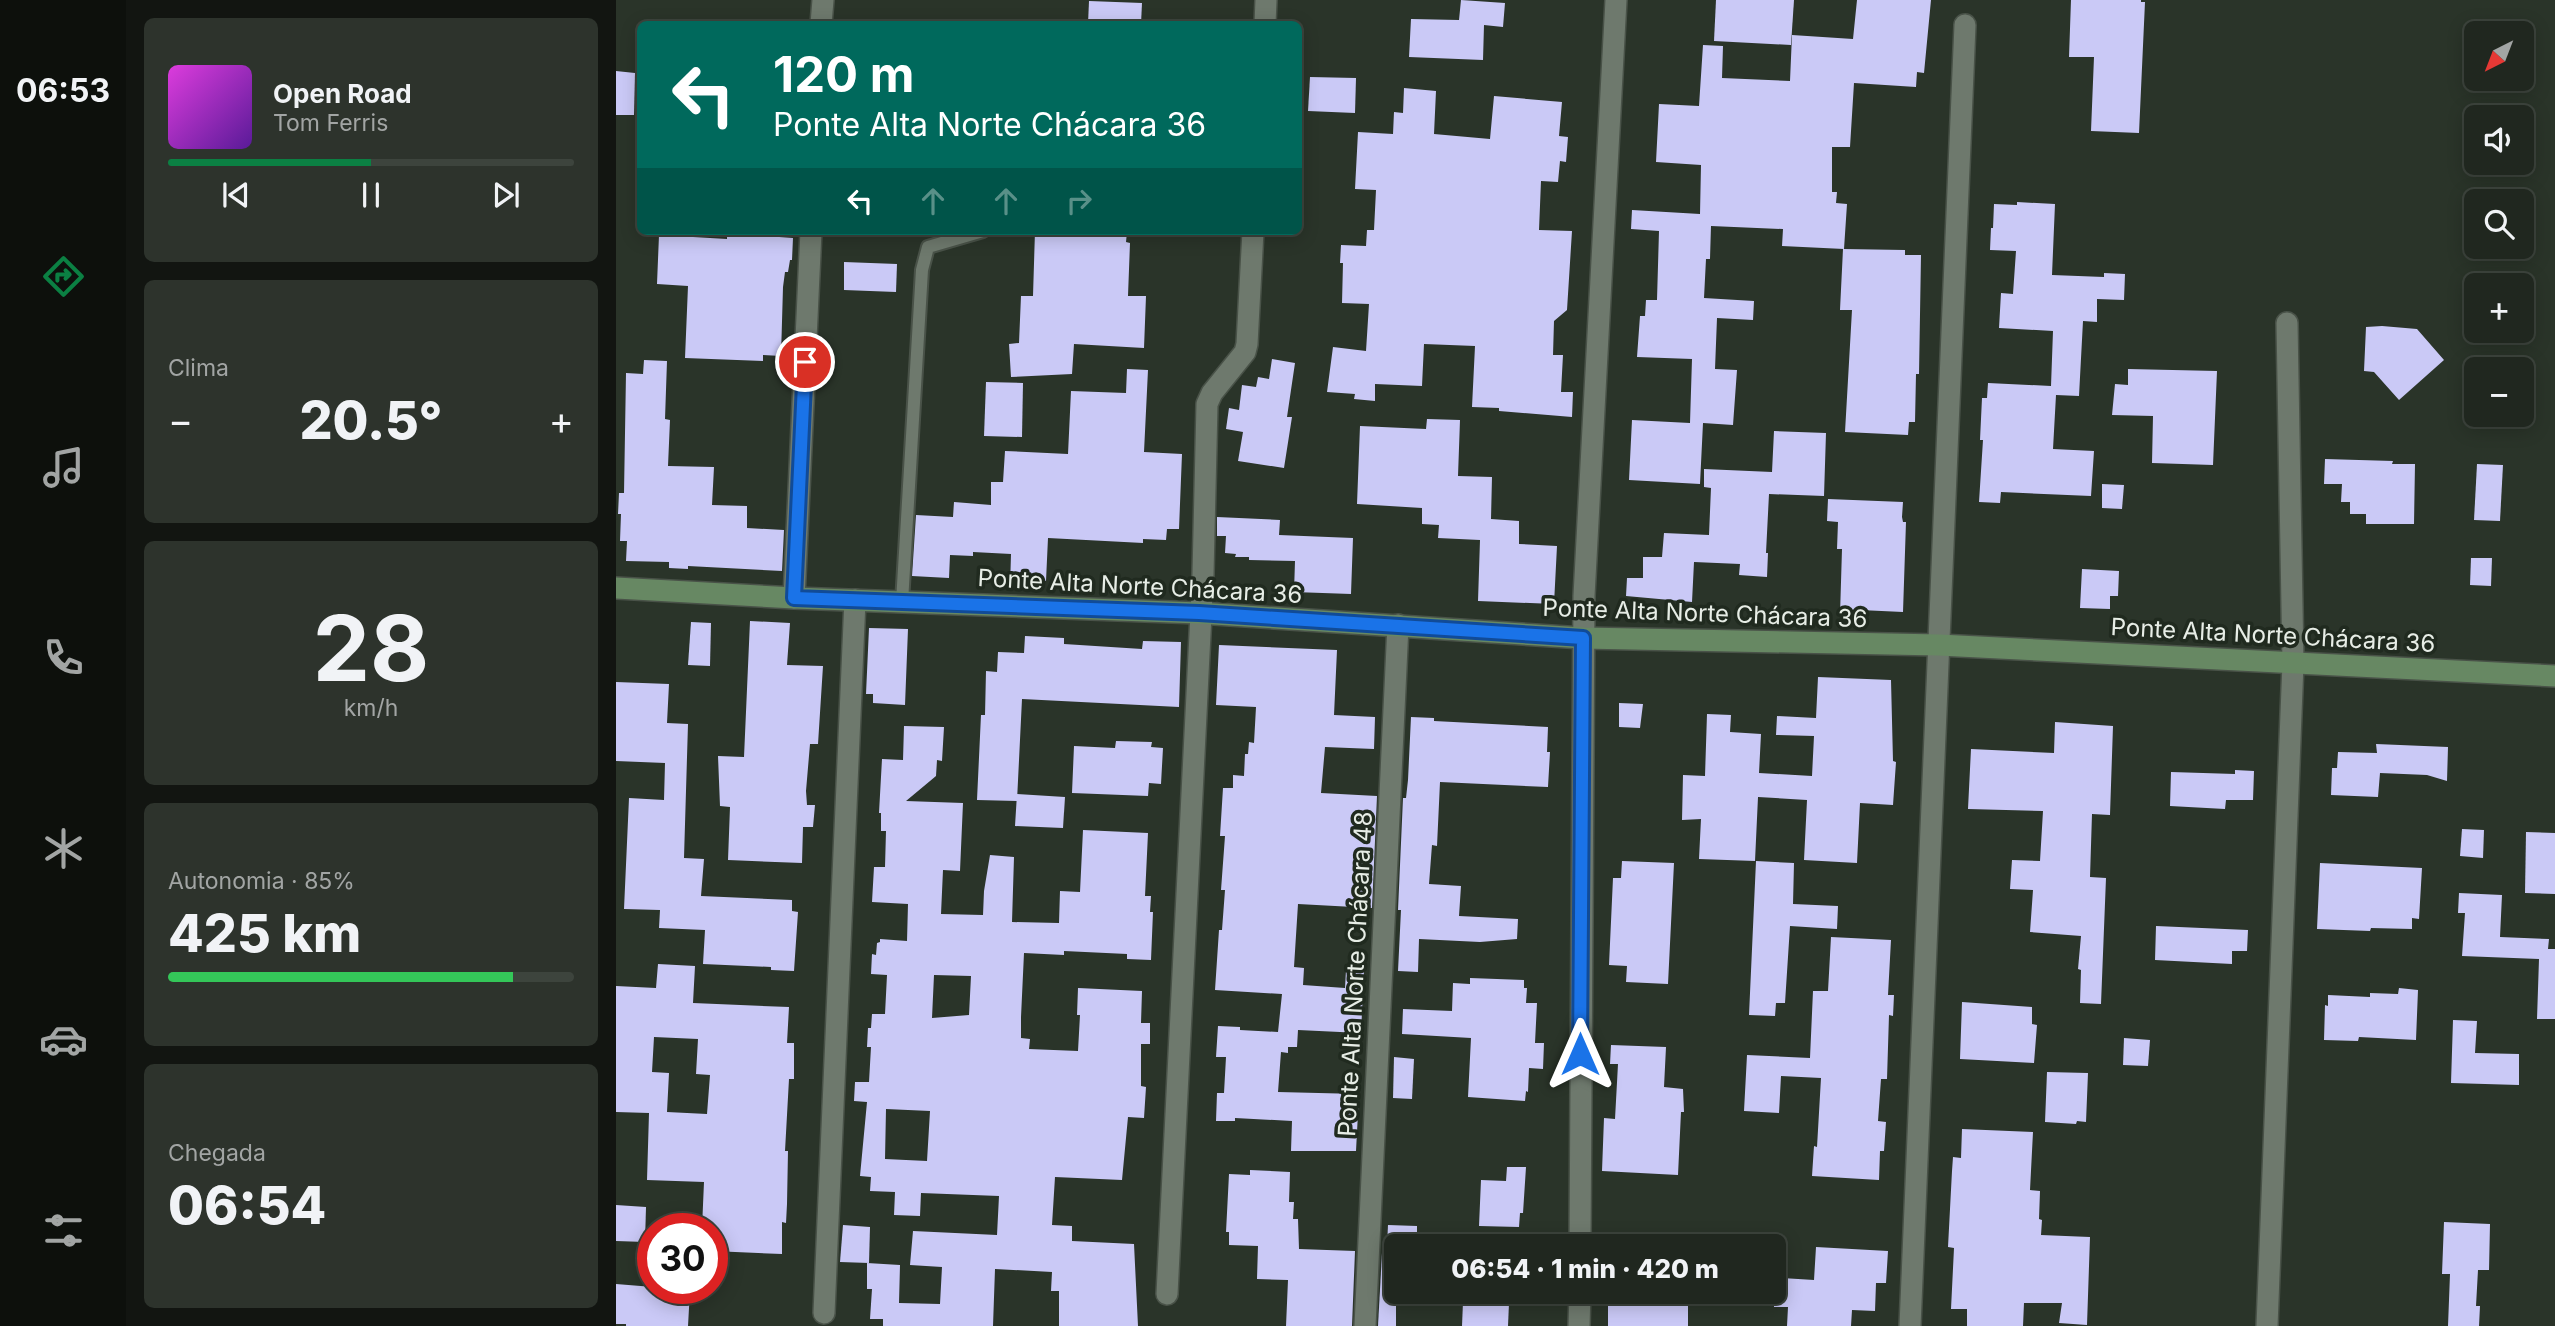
<!DOCTYPE html>
<html lang="pt">
<head>
<meta charset="utf-8">
<style>
  body { margin:0; font-family:Inter,sans-serif; background:#2d332c; color:#f1f3f6; height:100vh; display:flex; flex-direction:column; font-size:26px; white-space:nowrap }
  * { box-sizing:border-box; margin:0 }
  p { font-size:23px; color:#a2a5a4 }
  .icon { flex:none; width:38px; height:38px; fill:none; stroke:currentColor; stroke-width:2; stroke-linecap:round; stroke-linejoin:round }
  .map { position:relative; flex:1; overflow:hidden }
  .drawer { display:flex; flex-direction:column; gap:18px; padding:18px; background:#121511; width:490px }
  .drawer>* { flex:none }
  .hud { position:absolute; left:21px; top:21px; width:665px; height:214px; border-radius:10px; box-shadow:0 4px 18px #0003,0 0 0 2px #3d443d; background:#00695c; color:#fff; overflow:hidden }
  .needle { width:46px; rotate:222deg }
  .buttons { position:absolute; left:1848px; top:21px; display:grid; gap:14px }
  .buttons a { display:grid; place-items:center; width:70px; height:70px; border-radius:10px; background:#20271f; box-shadow:0 4px 18px #0003,0 0 0 2px #3d443d; font-size:35px }
  .speed { position:absolute; left:21px; top:1213px; display:flex; gap:14px; font-size:35px; font-weight:700; text-align:center }
  .speed>* { display:grid; place-content:center; width:91px; height:91px; border-radius:50%; background:#20271f; box-shadow:0 4px 18px #0003,0 0 0 2px #3d443d; line-height:1 }
  .speed .limit { border:10px solid #d22; background:#fff; color:#111 }
  .pin { position:absolute; display:grid; place-items:center; width:60px; height:60px; color:#fff; margin:-30px; border:4px solid #fff; border-radius:50%; box-shadow:0 2px 7px #0007 }
  .me { position:absolute; width:77px; margin:-38px; rotate:0deg; stroke-linejoin:round; filter:drop-shadow(0 0 5px #0008) }
  .turn { display:flex; align-items:center; gap:24px; height:147px; padding:0 21px; font-size:32px }
  .turn .icon { width:91px; height:91px; stroke-width:2.5 }
  .turn b { display:block; font-size:49px; line-height:60px }
  .lanes { display:flex; align-items:center; height:66px; padding:0 21px; background:#0003; justify-content:center; gap:35px; direction:ltr }
  .lanes .off { opacity:.35 }
  .big { font-size:52px; font-weight:800; line-height:1.1 }
  .drawer .card { flex:1; display:flex; flex-direction:column; justify-content:center; gap:10px; min-width:0; padding:0 24px; border-radius:10px; background:#2d332c }
  .drawer .dial { align-items:center; gap:0 }
  .dial b { font-size:91px; line-height:1 }
  .song { display:flex; align-items:center; gap:21px }
  .cover { width:84px; height:84px; border-radius:10px; background:linear-gradient(135deg,hsl(300 70% 55%),hsl(270 70% 35%)) }
  .played { height:7px; border-radius:4px; background:linear-gradient(90deg,#0b8043 50%,#3d443d 50%) }
  .keys { display:flex; justify-content:space-around; direction:ltr }
  .heat { display:flex; justify-content:space-between; align-items:center; font-size:38px; direction:ltr }
  .charge { height:10px; border-radius:5px; background:linear-gradient(90deg,#34c759 85%,#3d443d 0) }
  .trip { position:absolute; left:768px; top:1234px; width:402px; height:70px; border-radius:10px; background:#20271f; box-shadow:0 4px 18px #0003,0 0 0 2px #3d443d; font-weight:800; line-height:70px; text-align:center }
  main { display:flex; flex:1; min-height:0 }
  .tab-bar { display:flex; flex-direction:column; width:126px; justify-content:space-around; align-items:center; background:#0d100c; color:#a2a5a4 }
  .tab-bar .icon { width:49px; height:49px }
  .tab-bar .active { color:#0b8043 }
  .tab-bar b { font-size:32px; color:#f1f3f6 }
  .map>svg:first-child { display:block }
</style>
</head>
<body>
<main>
<nav class="tab-bar">
<b>06:53</b>
<svg class="icon active" aria-label="directions" viewBox="0 0 24 24"><path d="M12 3l9 9-9 9-9-9zM9 14v-3h6M13 9l2 2-2 2"/></svg>
<svg class="icon" aria-label="music" viewBox="0 0 24 24"><path d="M9 18V5l10-2v13"/><circle cx="6" cy="18" r="3"/><circle cx="16" cy="16" r="3"/></svg>
<svg class="icon" aria-label="phone" viewBox="0 0 24 24"><path d="M5 4h4l2 5-3 2q2 4 5 5l2-3 5 2v4C11 20 4 13 5 4z"/></svg>
<svg class="icon" aria-label="climate" viewBox="0 0 24 24"><path d="M12 3v18M4 7l16 10M4 17L20 7"/></svg>
<svg class="icon" aria-label="car" viewBox="0 0 24 24"><path d="M5 17H2v-5l4-1 3-4h7l3 4 3 1v5h-3M9 17h6M6 11h13"/><circle cx="7" cy="17" r="2"/><circle cx="17" cy="17" r="2"/></svg>
<svg class="icon" aria-label="filters" viewBox="0 0 24 24"><path d="M4 7h16M4 17h16"/><circle cx="9" cy="7" r="2"/><circle cx="15" cy="17" r="2"/></svg>
</nav>
<section class="drawer">
<div class="card">
<div class="song"><i class="cover"></i><div><b>Open Road</b><p>Tom Ferris</p></div></div>
<div class="played"></div>
<div class="keys"><svg class="icon" aria-label="previous" viewBox="0 0 24 24"><path d="M18 5L8 12l10 7zM5 5v14"/></svg><svg class="icon" aria-label="pause" viewBox="0 0 24 24"><path d="M8 5v14M16 5v14"/></svg><svg class="icon" aria-label="next" viewBox="0 0 24 24"><path d="M6 5l10 7-10 7zM19 5v14"/></svg></div>
</div>
<div class="card"><p>Clima</p>
<div class="heat"><a>−</a><b class="big">20.5°</b><a>+</a></div>
</div>
<div class="card dial"><b>28</b><p>km/h</p></div>
<div class="card"><p>Autonomia · 85%</p><b class="big">425 km</b><div class="charge"></div></div>
<div class="card"><p>Chegada</p><b class="big">06:54</b></div>
</section>
<div class="map">
<svg width="1939" height="1326" viewBox="0 0 1939 1326">
  <rect width="100%" height="100%" fill="#2a3429"/>
  <g fill="#cac9f6" fill-rule="evenodd">
    <polygon points="845,0 889,3 887,27 868,25 867,60 793,57 795,19 843,20"/>
    <polygon points="1100,0 1178,0 1175,45 1098,41"/>
    <polygon points="1241,0 1315,0 1308,73 1301,72 1300,87 1238,83 1234,147 1216,147 1216,192 1221,192 1220,203 1231,204 1228,249 1166,246 1167,229 1095,226 1094,259 1090,259 1088,298 1138,301 1137,320 1101,318 1099,369 1121,370 1117,425 1087,423 1084,484 1013,480 1016,420 1074,423 1076,359 1021,357 1024,316 1029,316 1030,300 1041,300 1043,231 1015,229 1016,210 1084,214 1085,165 1040,162 1043,104 1083,106 1087,45 1107,46 1106,78 1174,81 1176,35 1237,39"/>
    <polygon points="1455,0 1525,0 1525,2 1529,2 1523,133 1475,131 1478,57 1453,57"/>
    <polygon points="473,1 526,3 525,24 472,24"/>
    <polygon points="0,71 19,73 18,115 0,115"/>
    <polygon points="694,77 740,78 739,113 692,111"/>
    <polygon points="788,88 820,91 818,134 874,139 878,96 946,102 943,136 952,137 950,162 944,161 942,182 925,181 923,230 956,231 951,310 938,321 937,355 947,355 945,392 957,392 956,417 883,411 883,408 856,407 859,346 808,344 806,386 759,384 759,401 738,399 739,394 711,392 717,347 750,351 753,304 726,303 727,263 724,263 725,245 750,246 751,230 758,230 760,190 739,189 742,132 777,134 778,112 787,113"/>
    <polygon points="1401,202 1439,204 1436,275 1488,277 1488,273 1509,274 1508,300 1481,299 1481,322 1467,321 1463,396 1440,395 1437,449 1478,451 1475,496 1385,492 1384,503 1363,502 1367,440 1364,440 1366,398 1371,398 1372,383 1435,386 1437,331 1383,328 1385,293 1397,294 1400,251 1374,250 1375,228 1377,228 1378,204 1401,205"/>
    <polygon points="419,231 511,232 510,242 514,243 512,296 530,296 528,348 458,344 456,374 395,377 393,344 403,343 405,296 417,296"/>
    <polygon points="111,233 177,238 176,260 174,260 172,272 169,272 167,287 165,356 147,355 147,361 69,358 72,286 41,284 43,235 111,239"/>
    <polygon points="1227,249 1289,250 1289,255 1305,255 1303,374 1300,374 1299,422 1293,422 1292,435 1229,432 1236,310 1224,310"/>
    <polygon points="228,262 281,264 280,292 228,290"/>
    <polygon points="1766,326 1801,329 1828,360 1783,400 1758,372 1748,371 1750,327"/>
    <polygon points="656,359 679,363 671,417 676,417 668,468 622,461 627,432 610,429 613,408 623,410 626,385 640,387 642,377 653,379"/>
    <polygon points="28,360 51,361 49,419 54,420 52,466 98,467 96,505 131,506 131,528 168,530 166,571 72,566 72,569 53,568 53,562 10,561 11,541 4,541 5,514 2,514 3,493 8,493 10,373 27,374"/>
    <polygon points="511,369 532,370 528,452 566,454 563,529 551,529 550,540 527,539 527,543 432,538 430,581 412,580 412,589 394,588 395,554 357,552 357,556 334,555 333,578 296,576 300,515 337,517 338,502 375,505 375,482 387,482 389,451 452,454 455,391 510,393"/>
    <polygon points="1512,369 1601,371 1597,465 1536,463 1537,416 1496,415 1499,384 1512,385"/>
    <polygon points="370,382 407,383 406,437 368,436"/>
    <polygon points="811,419 844,420 842,476 876,477 875,519 903,521 903,544 941,546 938,604 862,601 864,540 822,538 823,525 806,524 806,508 741,504 744,426 810,429"/>
    <polygon points="1158,431 1210,433 1208,496 1153,494 1150,553 1152,553 1151,577 1123,575 1124,564 1078,562 1076,602 1010,596 1011,578 1027,578 1027,557 1046,557 1048,533 1093,535 1095,488 1088,487 1088,469 1156,472"/>
    <polygon points="1709,459 1777,461 1776,464 1799,464 1798,524 1750,524 1750,514 1734,514 1734,502 1725,502 1726,484 1708,484"/>
    <polygon points="1861,464 1887,465 1884,521 1858,520"/>
    <polygon points="1486,484 1508,485 1506,509 1486,508"/>
    <polygon points="1212,499 1287,502 1286,517 1287,522 1290,522 1287,612 1244,610 1243,616 1224,615 1226,549 1221,549 1222,522 1211,521"/>
    <polygon points="601,517 664,520 663,535 737,538 735,594 678,592 679,561 633,560 633,557 619,557 620,554 609,553 610,536 601,536"/>
    <polygon points="1855,558 1876,558 1875,586 1854,585"/>
    <polygon points="1466,569 1503,571 1502,596 1494,596 1494,609 1464,608"/>
    <polygon points="134,621 174,623 171,665 207,666 202,744 194,744 190,791 191,805 199,805 197,827 187,827 186,863 112,860 114,807 104,806 102,756 128,757"/>
    <polygon points="75,622 95,623 94,666 72,665"/>
    <polygon points="253,628 292,629 289,705 257,703 257,694 250,694"/>
    <polygon points="409,636 448,638 448,644 526,649 527,641 565,642 563,707 406,699 401,801 361,800 365,715 369,715 370,671 381,672 382,652 408,653"/>
    <polygon points="603,645 721,650 718,715 759,717 758,749 709,747 705,793 761,796 756,908 682,904 678,967 688,968 687,985 729,988 730,970 748,971 745,1033 682,1030 681,1047 672,1047 672,1053 665,1052 662,1092 743,1094 740,1151 675,1151 676,1121 619,1118 619,1121 600,1121 601,1093 608,1093 610,1057 600,1057 602,1026 624,1027 624,1030 662,1032 666,994 599,990 603,930 606,930 609,890 605,890 609,836 604,836 607,788 617,788 617,775 628,776 629,754 632,754 633,742 638,743 640,707 600,705"/>
    <polygon points="1202,677 1275,680 1277,761 1280,762 1277,805 1244,803 1241,863 1188,860 1191,800 1142,797 1139,861 1083,859 1085,819 1066,820 1067,775 1089,776 1091,714 1115,715 1114,732 1145,734 1143,773 1196,776 1198,736 1160,735 1161,716 1200,718"/>
    <polygon points="0,682 53,684 51,723 72,724 68,858 88,859 85,896 176,900 176,911 182,912 178,971 155,970 155,967 87,964 89,930 43,928 44,910 8,909 13,798 48,800 49,763 0,761"/>
    <polygon points="1003,703 1027,704 1024,728 1003,727"/>
    <polygon points="795,717 818,718 818,721 932,727 931,752 934,752 932,787 824,782 821,846 816,845 813,884 845,886 843,916 902,919 901,939 864,942 803,939 802,972 782,971 785,910 782,910 787,798 790,798 792,780"/>
    <polygon points="1439,722 1497,726 1494,815 1476,814 1474,877 1490,878 1485,1004 1464,1003 1465,970 1462,969 1465,936 1414,932 1417,890 1394,889 1396,860 1424,861 1427,811 1352,809 1355,749 1438,753"/>
    <path d="M288 726 328 727 326 761 321 760 320 776 290 801 347 803 344 871 327 870 325 914 367 915 368 891 374 855 398 857 396 922 443 923 444 891 464 892 467 830 532 833 529 896H535L534 912H537L535 960 511 959V954L448 951V955L408 953 405 1017V1038L414 1039 413 1049 462 1051 464 1015H461L462 988 526 991 525 1023H534V1044H525V1086L530 1087 528 1118 512 1117 506 1180 439 1177 436 1225 456 1226V1241L518 1244 522 1326H443V1291H435L436 1272 379 1269 377 1326H267V1319H254L256 1289H251V1263L284 1265 283 1303 324 1304 326 1267 294 1265 297 1231 381 1235 383 1196 305 1193 304 1216 278 1215 279 1192 254 1191 255 1177 244 1176 251 1102 238 1101 239 1082H253L255 1047H251L252 1028H255L256 1014H269L271 975 255 974 256 954 260 955 261 943 264 942V939L291 941 292 904 256 902 258 867H269L270 831H265V813H263L266 759 287 760ZM318 975 355 976 353 1015 316 1018ZM270 1109 314 1111 311 1161 269 1159Z"/>
    <polygon points="500,741 536,742 535,747 547,748 545,784 533,783 532,796 456,793 458,746 499,748"/>
    <polygon points="1760,744 1832,747 1831,781 1811,775 1764,773 1762,797 1715,795 1716,768 1721,768 1722,752 1761,753"/>
    <polygon points="1619,770 1638,771 1637,800 1610,800 1609,809 1554,806 1555,772 1619,774"/>
    <polygon points="401,794 449,797 447,828 399,826"/>
    <polygon points="1846,829 1868,830 1867,858 1844,856"/>
    <polygon points="1910,832 1939,833 1939,894 1909,893"/>
    <polygon points="1006,861 1058,863 1052,984 1010,982 1011,966 993,965 997,878 1005,878"/>
    <polygon points="1140,861 1178,863 1177,904 1222,906 1221,929 1174,926 1169,1003 1160,1003 1159,1016 1133,1015"/>
    <polygon points="1704,863 1806,868 1803,919 1796,918 1796,929 1755,928 1754,931 1701,929"/>
    <polygon points="1843,893 1886,895 1884,937 1933,939 1932,949 1939,949 1939,1019 1921,1019 1923,959 1846,956 1849,913 1842,913"/>
    <polygon points="1540,926 1632,930 1631,951 1616,951 1616,964 1539,960"/>
    <polygon points="1215,937 1275,940 1272,995 1278,995 1277,1016 1273,1015 1271,1079 1265,1079 1262,1121 1270,1122 1268,1151 1264,1151 1263,1180 1196,1176 1198,1146 1201,1147 1205,1078 1165,1076 1163,1113 1128,1111 1131,1055 1194,1058 1197,991 1212,991"/>
    <path d="M42 964 79 966 77 1003 173 1007 171 1043H178V1079H173L169 1151H172L171 1204 170 1223 166 1222V1254L96 1251V1228H86L88 1182 31 1180 33 1113 0 1112V986L40 988ZM38 1037 82 1039 80 1074 94 1075 91 1114 51 1112 53 1073 36 1072Z"/>
    <polygon points="854,978 908,980 908,988 911,988 910,1003 921,1003 919,1043 928,1043 927,1069 913,1068 912,1092 910,1091 909,1101 852,1097 855,1038 786,1034 787,1009 836,1011 837,983 854,984"/>
    <polygon points="1783,988 1802,990 1800,1040 1743,1037 1742,1041 1708,1040 1709,1005 1712,1006 1712,995 1754,997 1754,993 1782,994"/>
    <polygon points="1346,1002 1416,1007 1416,1024 1421,1025 1418,1063 1344,1059"/>
    <polygon points="1837,1020 1861,1021 1859,1053 1903,1054 1903,1085 1835,1083"/>
    <polygon points="1508,1038 1534,1040 1532,1066 1507,1065"/>
    <polygon points="995,1045 1050,1047 1048,1087 1067,1089 1068,1112 1065,1112 1062,1175 986,1171 988,1118 999,1119 1002,1064 994,1064"/>
    <polygon points="778,1057 798,1059 796,1099 777,1098"/>
    <polygon points="1431,1072 1472,1073 1470,1122 1461,1121 1460,1124 1429,1122"/>
    <polygon points="1346,1129 1417,1132 1414,1190 1424,1191 1423,1219 1426,1220 1425,1235 1474,1237 1471,1325 1443,1323 1446,1303 1408,1303 1407,1326 1351,1326 1351,1309 1335,1309 1338,1248 1332,1247 1336,1171 1337,1157 1345,1158"/>
    <polygon points="891,1167 910,1167 907,1213 904,1213 903,1227 863,1226 865,1180 890,1181"/>
    <polygon points="634,1170 674,1172 673,1202 678,1202 677,1219 682,1219 683,1249 739,1251 736,1326 670,1326 672,1280 641,1279 642,1246 613,1245 613,1232 610,1232 613,1174 634,1175"/>
    <polygon points="0,1205 30,1207 29,1242 0,1241"/>
    <polygon points="1828,1222 1874,1224 1873,1270 1862,1270 1860,1306 1864,1306 1863,1326 1832,1326 1834,1274 1826,1274"/>
    <polygon points="227,1225 254,1227 253,1263 224,1262"/>
    <polygon points="772,1225 801,1226 801,1246 771,1246"/>
    <polygon points="1200,1247 1272,1251 1270,1283 1260,1283 1259,1311 1236,1310 1235,1326 1171,1326 1172,1307 1158,1307 1158,1287 1165,1287 1166,1278 1198,1280"/>
    <polygon points="766,1253 780,1253 780,1326 762,1326"/>
    <polygon points="0,1284 74,1290 72,1326 10,1326 10,1324 0,1324"/>
    <polygon points="992,1292 1064,1292 1063,1300 1072,1303 1072,1326 992,1326"/>
    <polygon points="847,1302 893,1303 892,1326 846,1326"/>
  </g>
  <g fill="none" stroke-linecap="round" stroke-linejoin="round">
    <defs>
      <polyline id="lane" points="286,602 306,270 312,247 367,231"/>
      <g id="street">
        <polyline points="205,24 207,0"/>
        <polyline points="649,24 650,0"/>
        <polyline points="178,598 195,231"/>
        <polyline points="964,1246 968,596 1000,0"/>
        <polyline points="551,1294 587,574 591,404 596,393 629,352 631,344 637,231"/>
        <polyline points="208,1313 239,600"/>
        <polyline points="749,1326 782,625"/>
        <polyline points="963,1326 964,1292"/>
        <polyline points="1294,1326 1349,25"/>
        <polyline points="1651,1326 1677,663 1671,323"/>
      </g>
      <polyline id="secondary" points="0,588 178,598 583,613 967,638 1323,645 1939,676"/>
    </defs>
    <use href="#lane" stroke="#495248" stroke-width="16"/>
    <use href="#street" stroke="#495248" stroke-width="24"/>
    <use href="#secondary" stroke="#495248" stroke-width="24"/>
    <use href="#lane" stroke="#6e796d" stroke-width="12"/>
    <use href="#street" stroke="#6e796d" stroke-width="21"/>
    <use href="#secondary" stroke="#678863" stroke-width="21"/>
  </g>
  <g fill="none" stroke-linecap="round" stroke-linejoin="round">
    <defs>
      <polyline id="route" points="189,362 178,598 583,613 967,638 964,1054"/>
    </defs>
    <use href="#route" stroke="#114b97" stroke-width="18"/>
    <use href="#route" stroke="#1a73e8" stroke-width="12"/>
  </g>
  <g text-anchor="middle" dominant-baseline="central" stroke-width="7" stroke-linejoin="round" paint-order="stroke">
    <g font-size="24" fill="#e7ede6" stroke="#202a1f">
      <text transform="translate(524 586) rotate(3)">Ponte Alta Norte Chácara 36</text>
      <text transform="translate(1089 613) rotate(2)">Ponte Alta Norte Chácara 36</text>
      <text transform="translate(1657 635) rotate(3)">Ponte Alta Norte Chácara 36</text>
      <text transform="translate(739 974) rotate(-87)">Ponte Alta Norte Chácara 48</text>
    </g>
  </g>
</svg>
<div class="buttons">
<a><svg class="needle" viewBox="-14 -14 28 28"><path d="M0-13l5 13h-10z" fill="#e53935"/><path d="M0 13l5-13h-10z" fill="#a2a5a4"/></svg></a>
<a><svg class="icon" aria-label="sound" viewBox="0 0 24 24"><path d="M4 9h4l5-4v14l-5-4H4zM17 9q2 3 0 6"/></svg></a>
<a><svg class="icon" aria-label="search" viewBox="0 0 24 24"><circle cx="10" cy="10" r="6"/><path d="M15 15l6 6"/></svg></a>
<a>+</a>
<a>−</a>
</div>
<div class="speed"><div class="limit">30</div></div>
<div class="pin" style="left:189px;top:362px;background:#d93025"><svg class="icon" aria-label="arrive" viewBox="0 0 24 24"><path d="M6 21V4h12l-3 4 3 4H6"/></svg></div>
<svg class="me" style="left:964px;top:1054px" viewBox="-20 -20 40 40"><path d="M0-17L14 15 0 8-14 15z" fill="#1a73e8" stroke="#fff" stroke-width="4"/></svg>
<div class="trip">06:54 · 1 min · 420 m</div>
<div class="hud">
<div class="turn"><svg class="icon" aria-label="left" viewBox="0 0 24 24"><path d="M17 20v-9H6M10 6l-5 5 5 5"/></svg><div><b>120 m</b>Ponte Alta Norte Chácara 36</div></div>
<div class="lanes"><svg class="icon" aria-label="left" viewBox="0 0 24 24"><path d="M17 20v-9H6M10 6l-5 5 5 5"/></svg><svg class="icon off" aria-label="ahead" viewBox="0 0 24 24"><path d="M12 20V5M6 11l6-6 6 6"/></svg><svg class="icon off" aria-label="ahead" viewBox="0 0 24 24"><path d="M12 20V5M6 11l6-6 6 6"/></svg><svg class="icon off" aria-label="right" viewBox="0 0 24 24"><path d="M7 20v-9h11M14 6l5 5-5 5"/></svg></div>
</div>
</div>
</main>
</body>
</html>
